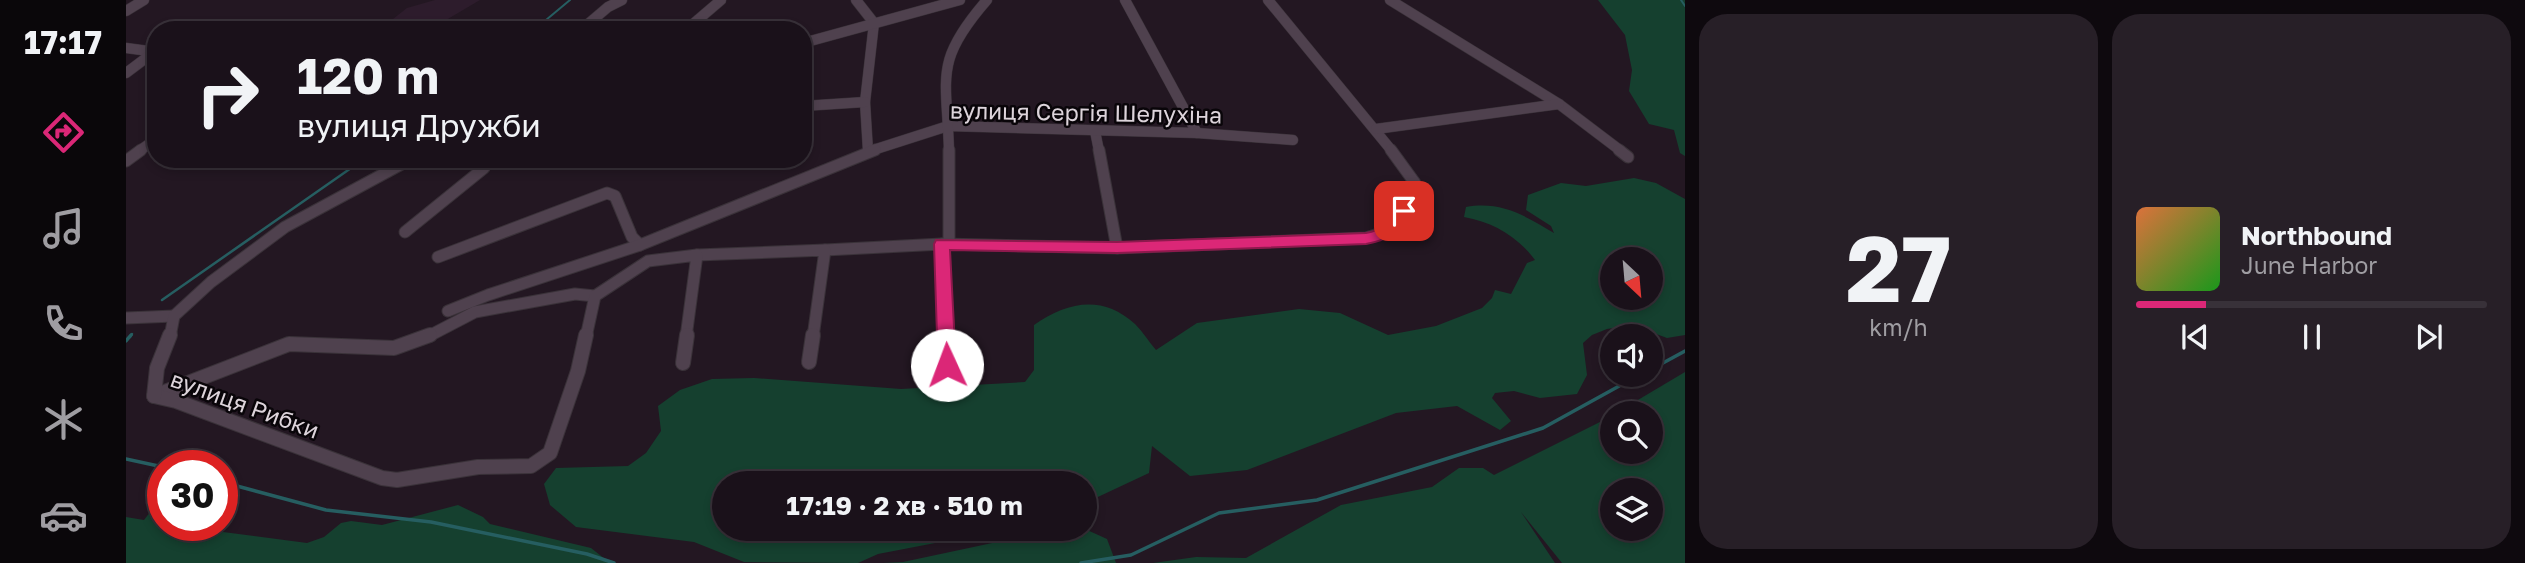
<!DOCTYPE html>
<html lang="uk">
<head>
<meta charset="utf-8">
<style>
  body { margin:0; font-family:"Golos Text",sans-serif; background:#271f27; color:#f1f3f6; height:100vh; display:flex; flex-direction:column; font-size:26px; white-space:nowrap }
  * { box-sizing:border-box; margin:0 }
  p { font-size:23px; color:#9f9da2 }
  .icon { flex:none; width:38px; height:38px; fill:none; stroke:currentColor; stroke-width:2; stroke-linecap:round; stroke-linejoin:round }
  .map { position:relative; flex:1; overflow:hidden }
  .details { display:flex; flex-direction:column; gap:14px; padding:14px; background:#0e090e; width:840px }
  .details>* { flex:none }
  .guide { position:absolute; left:21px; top:21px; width:665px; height:147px; border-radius:28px; box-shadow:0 4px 10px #0003,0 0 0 2px #383139; background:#1a111a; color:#f1f3f6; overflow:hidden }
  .needle { width:46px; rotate:154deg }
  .tools { position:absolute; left:1474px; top:247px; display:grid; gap:14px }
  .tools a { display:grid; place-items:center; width:63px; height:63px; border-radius:50%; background:#1a111a; box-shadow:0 4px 10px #0003,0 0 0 2px #383139; font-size:35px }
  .speed { position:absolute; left:21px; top:450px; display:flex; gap:14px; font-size:35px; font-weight:700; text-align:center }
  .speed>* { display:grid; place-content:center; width:91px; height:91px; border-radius:50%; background:#1a111a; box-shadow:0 4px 10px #0003,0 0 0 2px #383139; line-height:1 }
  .speed .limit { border:10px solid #d22; background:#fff; color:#111 }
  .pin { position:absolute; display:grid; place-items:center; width:60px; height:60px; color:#fff; margin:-30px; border-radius:14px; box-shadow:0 4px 10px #0006 }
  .me { position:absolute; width:77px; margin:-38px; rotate:358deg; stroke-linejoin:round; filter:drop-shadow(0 0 5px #0008) }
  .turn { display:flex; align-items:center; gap:24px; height:147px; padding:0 35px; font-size:32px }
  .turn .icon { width:91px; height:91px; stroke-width:2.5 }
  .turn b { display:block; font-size:49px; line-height:60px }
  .details .card { flex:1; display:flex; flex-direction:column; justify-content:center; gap:10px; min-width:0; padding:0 24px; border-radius:28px; background:#271f27 }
  .details .dial { align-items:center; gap:0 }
  .dial b { font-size:91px; line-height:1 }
  .song { display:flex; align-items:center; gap:21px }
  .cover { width:84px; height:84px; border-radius:10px; background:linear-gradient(135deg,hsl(20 70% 55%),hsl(120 70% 35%)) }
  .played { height:7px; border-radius:4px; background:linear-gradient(90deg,#db2777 20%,#383139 20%) }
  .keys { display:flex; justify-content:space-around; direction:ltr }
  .details .tiles { flex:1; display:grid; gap:14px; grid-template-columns:repeat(2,1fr) }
  .trip { position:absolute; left:586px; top:471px; width:385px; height:70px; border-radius:35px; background:#1a111a; box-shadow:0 4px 10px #0003,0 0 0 2px #383139; font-weight:700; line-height:70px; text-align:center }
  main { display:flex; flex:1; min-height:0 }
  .dock { display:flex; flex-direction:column; width:126px; justify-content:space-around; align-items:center; background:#0a070a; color:#9f9da2 }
  .dock .icon { width:49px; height:49px }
  .dock .on { color:#db2777 }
  .dock b { font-size:32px; color:#f1f3f6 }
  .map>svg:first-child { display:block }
</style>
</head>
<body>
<main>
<nav class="dock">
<b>17:17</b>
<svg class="icon on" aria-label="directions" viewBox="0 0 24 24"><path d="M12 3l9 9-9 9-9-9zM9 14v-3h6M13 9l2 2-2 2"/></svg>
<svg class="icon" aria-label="music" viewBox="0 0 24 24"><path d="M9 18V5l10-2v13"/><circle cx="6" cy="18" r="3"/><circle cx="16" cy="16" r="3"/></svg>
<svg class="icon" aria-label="phone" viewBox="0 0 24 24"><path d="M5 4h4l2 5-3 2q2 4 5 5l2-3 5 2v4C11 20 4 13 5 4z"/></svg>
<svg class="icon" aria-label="climate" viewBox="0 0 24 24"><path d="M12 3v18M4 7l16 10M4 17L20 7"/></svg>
<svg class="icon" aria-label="car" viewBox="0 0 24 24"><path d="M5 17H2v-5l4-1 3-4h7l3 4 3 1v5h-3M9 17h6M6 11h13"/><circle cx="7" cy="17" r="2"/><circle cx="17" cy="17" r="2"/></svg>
</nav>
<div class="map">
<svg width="1559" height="563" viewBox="0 0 1559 563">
  <rect width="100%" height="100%" fill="#231722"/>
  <polygon fill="#2d1c2c" points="309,0 354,0 315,23 291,29 277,26 272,30 253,30 281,8"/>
  <g fill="#15402f" fill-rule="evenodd">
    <polygon points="1472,0 1559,0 1559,156 1554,153 1548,130 1523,124 1503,91 1506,70 1499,35"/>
    <path d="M1508 178 1530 183 1559 199V335L1541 338 1506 325 1481 329 1466 335 1457 343 1461 375 1451 394 1414 398 1388 391 1369 393 1366 398 1385 421 1374 430 1331 406 1270 413 1121 470 1064 476 1026 446 1023 473 959 503V483H598V528L882 529 752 554 732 563 618 562 568 542 450 527 424 505 418 484 430 468 502 466 520 453 535 431 532 406 554 390 586 379 628 378 775 389 899 382 908 370V325C941 302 976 294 1009 324 1017 332 1023 342 1030 350L1071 323 1173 309 1214 313 1262 335 1310 326 1356 308 1366 298 1369 290 1385 294 1401 263 1409 260C1392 237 1367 222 1338 217L1340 207C1375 201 1398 215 1428 233L1425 226 1400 210 1402 195 1435 183 1460 186ZM1524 259V298H1486V259Z"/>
    <path d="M1559 372V563H1436L1395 512 1429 563H1027L1070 557 1120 558 1215 505 1306 487 1333 468H1357L1368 475 1486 416V452H1524V413H1490ZM1486 490H1524V528H1486Z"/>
    <polygon points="37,495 37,525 66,525 66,537 97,532 181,543 198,537 215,523 225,521 256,525 332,505 357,517 364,524 465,548 484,563 0,563 0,517 18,520"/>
    <polygon points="937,528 959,529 981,539 990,563 757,563 777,562"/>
  </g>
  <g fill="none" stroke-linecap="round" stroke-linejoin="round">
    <g stroke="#265e61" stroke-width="2">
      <polyline points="1555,0 1559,6"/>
      <polyline points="408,30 444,0"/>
    </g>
    <g stroke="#265e61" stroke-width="2.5">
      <polyline points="36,300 238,159"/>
      <polyline points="4,337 6,334"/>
    </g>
    <g stroke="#265e61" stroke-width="3.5">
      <polyline points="0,341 5,335"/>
      <polyline points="1524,370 1559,351"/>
      <polyline points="0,459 37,467"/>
      <polyline points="96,482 200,510 305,522 461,554 488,563"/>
      <polyline points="955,563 1005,555 1093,513 1191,500 1417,428 1515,374"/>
    </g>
    <defs>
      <g id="minor-far2">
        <polyline points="730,0 748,23 739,102 742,151"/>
        <polyline points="999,0 1071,133"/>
        <polyline points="1142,0 1266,151"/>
        <polyline points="1264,0 1433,104 1495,151"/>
        <polyline points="0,11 18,0"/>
        <polyline points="455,30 482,7 496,0"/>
        <polyline points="560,30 595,0"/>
        <polyline points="677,43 834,0"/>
        <polyline points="0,48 30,52"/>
        <polyline points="0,73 28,52"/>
        <polyline points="677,106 739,102"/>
        <polyline points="1250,129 1433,104"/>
        <polyline points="969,131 973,151"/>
        <polyline points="13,151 30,139"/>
        <polyline points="744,151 822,126 1071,133 1167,140"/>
        <path d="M823 151C821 76 807 62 861 0"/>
      </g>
      <g id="minor-far1">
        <polyline points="823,150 823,244"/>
        <polyline points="973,150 991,248"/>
        <polyline points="1493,150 1502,157"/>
        <polyline points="0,161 15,150"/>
        <polyline points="279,232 358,168 358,159"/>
        <path d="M816 244 991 248 1240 238C1267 231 1286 211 1289 183L1265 150"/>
        <polyline points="699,250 816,244 820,337"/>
        <polyline points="571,255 699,250 687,337"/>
        <polyline points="312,257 481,193 489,196 506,237 514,245"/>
        <polyline points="322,311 362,295 514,245 749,150"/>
        <polyline points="0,318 48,316"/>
        <polyline points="44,337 48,316 85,282 159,227 285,159"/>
        <polyline points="301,337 349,312 449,294 469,296"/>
        <polyline points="460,337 469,296 522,261 571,255 560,337"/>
      </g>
      <g id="minor">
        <polyline points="820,335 821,365"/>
        <polyline points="683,362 687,335"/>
        <polyline points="557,363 561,335"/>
        <polyline points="31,395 163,344 268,348 304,335"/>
        <polyline points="28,396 50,401 256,478 271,480 352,467 405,466 424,453 452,371 460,335"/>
        <polyline points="28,396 31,368 44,335"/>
      </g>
    </defs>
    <use href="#minor-far2" stroke="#3a3239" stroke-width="11"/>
    <use href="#minor-far1" stroke="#3a3239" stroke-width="13"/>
    <use href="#minor" stroke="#3a3239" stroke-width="16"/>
    <use href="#minor-far2" stroke="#4f414e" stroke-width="10"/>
    <use href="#minor-far1" stroke="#4f414e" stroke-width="11"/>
    <use href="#minor" stroke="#4f414e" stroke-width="14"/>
  </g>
  <path fill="#db2777" stroke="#8e194d" stroke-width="2" d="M1278 206 1285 211C1273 231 1264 240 1240 244L991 253 824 250 830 365 827 370H815L812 365 808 244 810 240 991 242 1240 233C1258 230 1263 221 1273 207Z"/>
  <g text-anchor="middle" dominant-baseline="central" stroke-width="5" stroke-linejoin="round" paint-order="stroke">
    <g font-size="23" fill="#ddd4db" stroke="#090509">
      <text transform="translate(960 112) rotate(1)">вулиця Сергія Шелухіна</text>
      <text transform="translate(119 404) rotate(20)">вулиця Рибки</text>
    </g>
  </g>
</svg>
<div class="tools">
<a><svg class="needle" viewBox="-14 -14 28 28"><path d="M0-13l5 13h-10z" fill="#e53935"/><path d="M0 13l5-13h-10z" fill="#9f9da2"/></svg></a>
<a><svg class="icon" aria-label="sound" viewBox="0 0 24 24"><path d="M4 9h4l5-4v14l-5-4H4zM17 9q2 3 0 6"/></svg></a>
<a><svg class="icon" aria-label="search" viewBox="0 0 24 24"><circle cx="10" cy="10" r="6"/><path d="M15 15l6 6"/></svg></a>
<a><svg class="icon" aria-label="layers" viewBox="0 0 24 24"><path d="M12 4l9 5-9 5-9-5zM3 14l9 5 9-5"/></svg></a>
</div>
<div class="speed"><div class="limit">30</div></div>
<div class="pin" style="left:1278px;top:211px;background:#d93025"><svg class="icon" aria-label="arrive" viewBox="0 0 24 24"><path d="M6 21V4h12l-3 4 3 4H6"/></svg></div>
<svg class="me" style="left:821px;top:365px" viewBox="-20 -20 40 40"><circle r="19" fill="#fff"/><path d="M0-13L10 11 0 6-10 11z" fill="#db2777"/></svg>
<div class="trip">17:19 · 2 хв · 510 m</div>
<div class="guide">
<div class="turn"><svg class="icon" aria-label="right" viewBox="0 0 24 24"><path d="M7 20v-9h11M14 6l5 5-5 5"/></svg><div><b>120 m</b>вулиця Дружби</div></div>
</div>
</div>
<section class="details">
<div class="tiles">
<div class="card dial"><b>27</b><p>km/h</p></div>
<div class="card">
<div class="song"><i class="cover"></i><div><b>Northbound</b><p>June Harbor</p></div></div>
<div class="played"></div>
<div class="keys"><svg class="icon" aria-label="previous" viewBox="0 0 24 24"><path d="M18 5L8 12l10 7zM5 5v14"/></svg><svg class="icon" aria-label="pause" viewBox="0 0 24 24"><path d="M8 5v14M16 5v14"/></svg><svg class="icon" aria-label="next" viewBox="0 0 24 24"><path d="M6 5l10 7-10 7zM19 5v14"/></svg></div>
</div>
</div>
</section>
</main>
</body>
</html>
